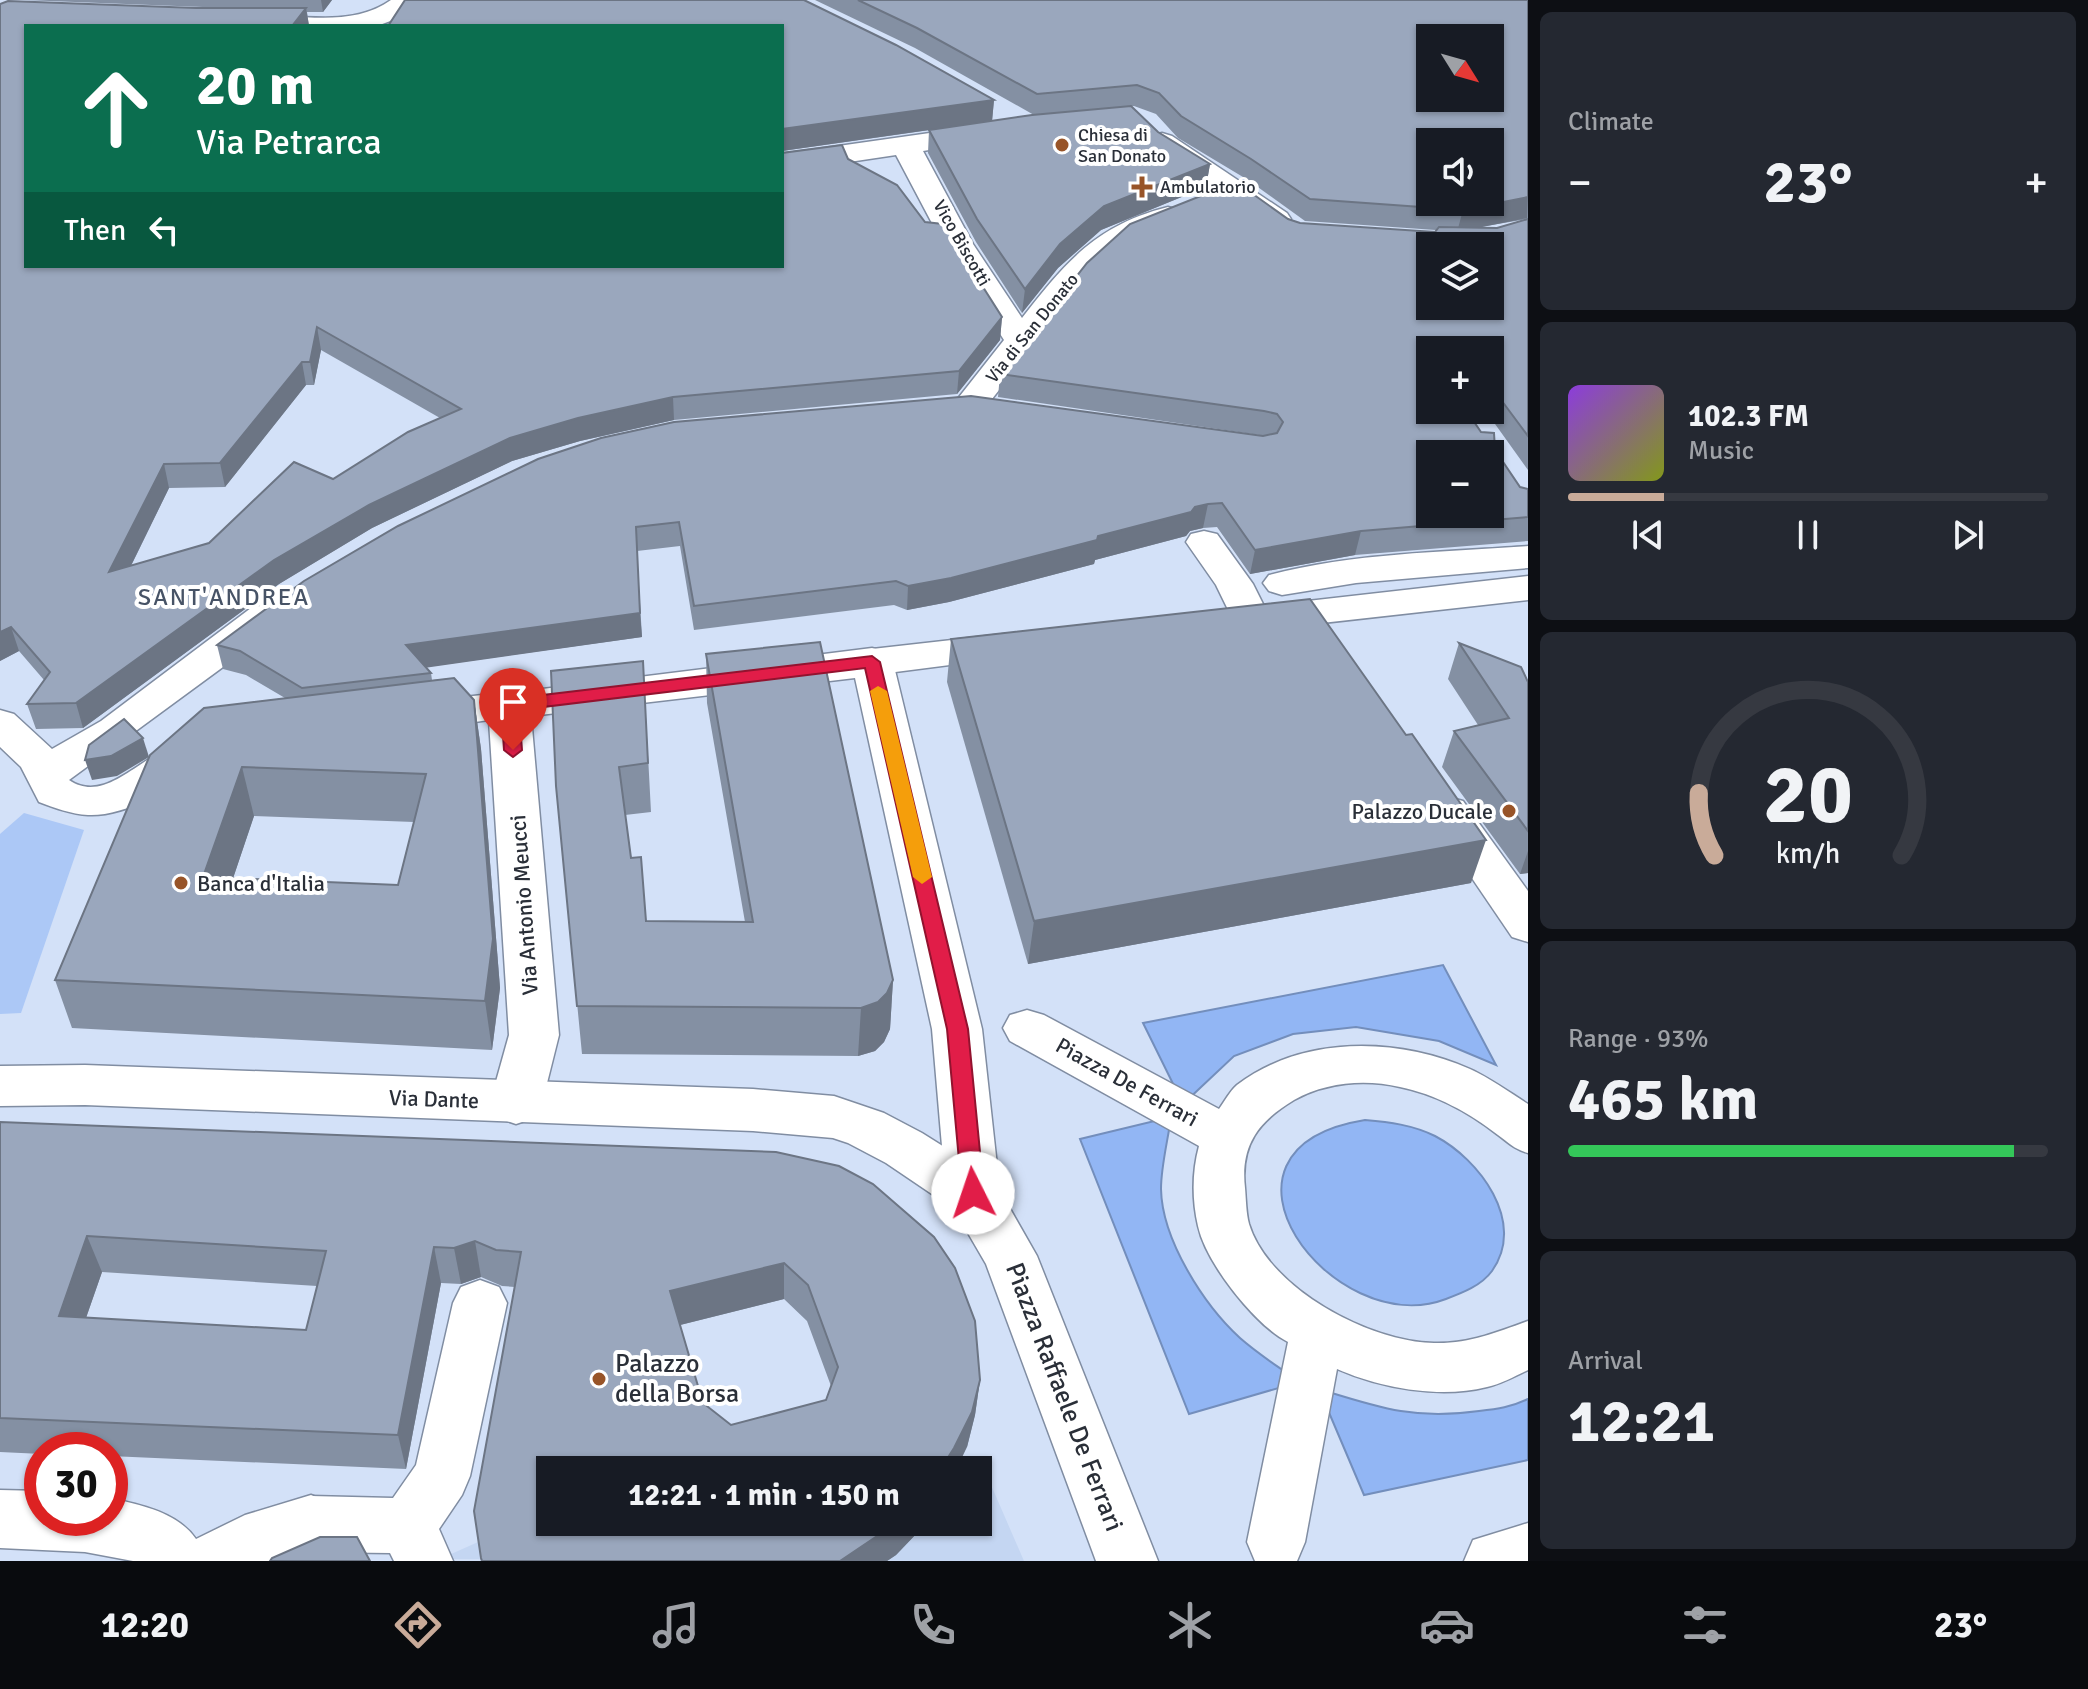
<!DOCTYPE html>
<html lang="en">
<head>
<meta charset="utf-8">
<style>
  body { margin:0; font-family:Signika,sans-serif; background:#242831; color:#f1f3f6; height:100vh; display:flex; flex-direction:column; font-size:30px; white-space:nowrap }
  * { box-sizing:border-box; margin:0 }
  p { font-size:26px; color:#9ea1a6 }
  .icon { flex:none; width:44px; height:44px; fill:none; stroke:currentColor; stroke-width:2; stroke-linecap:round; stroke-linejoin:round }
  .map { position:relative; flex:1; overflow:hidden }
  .sheet { display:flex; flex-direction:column; gap:12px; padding:12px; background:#0d0f14; width:560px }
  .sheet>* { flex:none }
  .guide { position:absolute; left:24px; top:24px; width:760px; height:244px; border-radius:0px; box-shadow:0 2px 6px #0004; background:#0b6e4f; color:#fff; overflow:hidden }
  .needle { width:52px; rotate:127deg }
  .controls { position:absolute; left:1416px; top:24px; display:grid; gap:16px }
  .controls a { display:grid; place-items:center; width:88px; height:88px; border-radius:0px; background:#171b24; box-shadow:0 2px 6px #0004; font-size:40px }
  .speed { position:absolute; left:24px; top:1432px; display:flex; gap:16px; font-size:40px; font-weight:700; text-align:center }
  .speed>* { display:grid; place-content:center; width:104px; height:104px; border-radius:50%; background:#171b24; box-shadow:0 2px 6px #0004; line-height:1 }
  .speed .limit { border:12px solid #d22; background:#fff; color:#111 }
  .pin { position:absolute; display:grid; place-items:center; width:68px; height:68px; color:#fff; margin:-82px -34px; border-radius:50% 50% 50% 0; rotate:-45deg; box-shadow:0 0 8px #0007 }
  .pin .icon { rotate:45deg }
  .me { position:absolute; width:88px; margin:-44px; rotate:356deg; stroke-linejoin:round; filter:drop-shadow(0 0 6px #0008) }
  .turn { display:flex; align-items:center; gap:28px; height:168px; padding:0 40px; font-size:36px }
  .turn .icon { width:104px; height:104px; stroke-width:2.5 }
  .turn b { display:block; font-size:56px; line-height:68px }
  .then { display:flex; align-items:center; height:76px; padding:0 40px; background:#0003; gap:16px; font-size:30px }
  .big { font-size:60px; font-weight:700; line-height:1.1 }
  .sheet .widget { flex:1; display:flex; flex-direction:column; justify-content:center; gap:12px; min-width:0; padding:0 28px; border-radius:12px; background:#242831 }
  .sheet .dial { align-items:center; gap:0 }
  .dial svg { height:208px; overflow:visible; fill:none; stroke:#363941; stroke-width:7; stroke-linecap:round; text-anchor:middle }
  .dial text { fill:#f1f3f6; stroke:none }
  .song { display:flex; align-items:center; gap:24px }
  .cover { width:96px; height:96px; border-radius:12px; background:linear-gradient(135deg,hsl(270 70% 55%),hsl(70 70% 35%)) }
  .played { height:8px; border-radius:4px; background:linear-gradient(90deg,#c9ab99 20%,#363941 20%) }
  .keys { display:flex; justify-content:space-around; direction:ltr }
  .heat { display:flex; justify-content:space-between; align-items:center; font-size:44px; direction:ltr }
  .charge { height:12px; border-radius:6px; background:linear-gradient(90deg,#34c759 93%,#363941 0) }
  .trip { position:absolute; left:536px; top:1456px; width:456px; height:80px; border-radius:0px; background:#171b24; box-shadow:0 2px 6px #0004; font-weight:700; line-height:80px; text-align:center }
  .dock { display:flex; height:128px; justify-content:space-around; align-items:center; background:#090b0e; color:#9ea1a6 }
  .dock .icon { width:56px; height:56px }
  .dock .on { color:#c9ab99 }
  .dock b { font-size:36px; color:#f1f3f6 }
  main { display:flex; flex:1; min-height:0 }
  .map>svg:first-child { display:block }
</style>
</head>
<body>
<main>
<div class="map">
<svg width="1528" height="1561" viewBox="0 0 1528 1561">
  <rect width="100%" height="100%" fill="#d3e1f8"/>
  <polygon fill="#c4d6f2" points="991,1485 1024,1561 440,1559 550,1510 550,1522 978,1522 978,1486"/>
  <polygon fill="#acc8f6" points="24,813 84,830 21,1013 0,1014 0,834"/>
  <g fill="#92b6f4" stroke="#738ebc" stroke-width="2">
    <polygon points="1443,965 1496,1065 1439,1041 1356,1027 1293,1034 1234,1056 1183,1104 1143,1023"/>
    <path d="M1171 1117C1168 1140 1161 1166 1161 1189 1162 1240 1204 1305 1240 1338 1258 1354 1279 1367 1299 1382L1189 1414 1080 1139Z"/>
    <path d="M1365 1120C1389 1122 1413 1125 1435 1136 1479 1159 1527 1222 1492 1271 1481 1286 1462 1293 1446 1299 1333 1342 1186 1149 1365 1120Z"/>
    <path d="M1319 1389C1380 1408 1414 1420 1479 1411 1497 1409 1512 1407 1528 1399V1460L1364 1495Z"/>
  </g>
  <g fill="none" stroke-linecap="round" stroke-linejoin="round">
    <defs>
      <g id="pedestrian">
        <path d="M391 0H421L401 17 377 26H241L238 21 242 16 251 13C296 15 352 28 391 0Z"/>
        <path d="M986 125 996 127 1000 133 996 139 923 151 973 244 1022 318C1066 262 1096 225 1168 207L1179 210 1183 216 1179 222 1125 244 1082 284 981 413 969 416 957 413 952 406 1004 340 943 244 896 155 782 172V154Z"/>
        <polygon points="1162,133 1172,136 1287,213 1291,219 1287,225 1276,228 1265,225 1152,148 1148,142 1152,136"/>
        <polygon points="1204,531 1217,534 1253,584 1264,606 1528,576 1528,600 1251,631 1237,628 1216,585 1186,542 1191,534"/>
        <path d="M1528 546V568L1356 583 1282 595 1269 591 1263 583 1269 575C1352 553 1442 552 1528 546Z"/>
        <path d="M265 605 279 608 284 617 279 626 69 780C113 810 153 733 198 746L204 756C185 786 124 817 88 815 71 814 55 808 39 802L21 767 0 747V710L14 714 52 749 101 721 251 608Z"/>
        <polygon points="1005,634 1019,638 1025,647 1019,656 872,675 858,671 852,662 858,653 872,649"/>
        <polygon points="509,692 523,695 529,705 523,715 419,730 405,726 399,716 405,706 419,702"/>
        <polygon points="1448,797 1463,801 1528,891 1528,942 1512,937 1427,812 1433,801"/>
        <path d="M1027 1010 1044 1015 1219 1109C1224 1102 1230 1091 1237 1085 1303 1035 1397 1037 1470 1069 1490 1078 1509 1092 1528 1104V1153C1514 1149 1509 1143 1498 1135 1470 1113 1435 1094 1400 1087 1365 1079 1326 1082 1294 1100 1259 1121 1240 1145 1245 1188 1246 1199 1246 1213 1249 1224 1269 1289 1370 1342 1434 1343 1469 1344 1497 1332 1528 1321V1370C1515 1376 1501 1384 1487 1387 1440 1399 1380 1388 1337 1369L1305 1542 1297 1561H1255L1247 1542 1288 1342C1255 1325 1206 1263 1198 1226 1192 1200 1192 1172 1199 1146L1010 1041 1003 1028 1010 1015Z"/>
        <polygon points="480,1280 499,1287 507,1303 470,1476 462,1495 439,1529 453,1561 394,1561 390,1553 311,1552 291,1543 282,1524 291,1505 311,1496 393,1498 416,1465 453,1303 461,1287"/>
      </g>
      <g id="minor">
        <polygon points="872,648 887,652 893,662 982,1029 1000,1193 992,1209 973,1215 954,1209 946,1193 932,1029 855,678 531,716 559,1035 542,1103 534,1118 516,1124 498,1118 490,1103 509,1035 488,705 494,695"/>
        <path d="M0 1490 42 1491V1518H110V1498C141 1505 177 1512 196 1539L245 1515 311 1495 332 1504 341 1524 332 1544 285 1561H133L85 1552 0 1548Z"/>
        <polygon points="1528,1523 1528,1561 1464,1561 1473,1540"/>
      </g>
      <polygon id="tertiary" points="85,1065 753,1089 834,1096 884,1113 922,1133 992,1177 1037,1256 1158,1561 1096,1561 986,1264 954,1209 886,1163 848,1143 833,1138 753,1131 85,1105 0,1106 0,1066"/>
    </defs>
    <use href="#pedestrian" stroke="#808da2" stroke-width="3"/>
    <use href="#minor" stroke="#808da2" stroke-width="3"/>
    <use href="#tertiary" stroke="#808da2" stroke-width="3"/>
    <use href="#pedestrian" fill="#fff" fill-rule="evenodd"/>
    <use href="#minor" fill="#fff" fill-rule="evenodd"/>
    <use href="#tertiary" fill="#fff" fill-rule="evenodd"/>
  </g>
  <g fill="#8490a3" fill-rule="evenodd">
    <path d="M24 0H332L323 12H307L309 26 26 266 848 159 925 222 1002 317 1000 340 957 394 674 420 580 441 512 461 372 528 279 584 83 728 36 729 27 704 44 680 19 651 0 661V4L228 8ZM321 350 440 418 333 479 209 543 131 566 169 488 225 487 306 385H314Z"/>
    <path d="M405 0H804L896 45 994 100 992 121 1034 115 915 48 815 0H1528V219L1480 227 1497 228 1528 219V470L1485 410H1490V350H1430V410H1466L1481 432 1494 433 1495 450 1520 487 1528 489V541L1355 555 1250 574 1217 527 1203 528 1190 531 1186 536 1095 560 1094 564 949 602 907 610 894 605 694 630 680 546 637 551 642 637 426 667 431 673 432 680 454 678 474 700 481 749 500 988 492 1050 72 1028 55 980 150 755 204 708 285 698 246 675 223 669 217 645 304 581 398 526 538 459 601 438 674 422 971 396 1263 436H1266L998 397 1000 374 1087 263 1130 224 1236 182 1288 219 1300 223 1435 232 1436 230 1305 221 1248 180 1178 138 1156 114 1134 106 1115 108 1131 106 1158 132 1210 164 1206 187 1101 230 1058 268 1022 313 976 242 928 153 929 130 951 127 782 151V26H388ZM1430 38H1490V98H1430ZM1430 142H1490V202H1430ZM1430 246H1490V306H1430ZM1430 454H1490V514H1430ZM254 816 414 822 398 885 233 878Z"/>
    <polygon points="951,639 1471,883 1028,964 947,682"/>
    <polygon points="1459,643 1528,682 1528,873 1520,874 1442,767 1454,731 1478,725 1448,679"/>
    <polygon points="706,654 893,980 890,1029 884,1042 875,1051 858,1056 582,1054 556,786 643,661 651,812 625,815 631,858 646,921 745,922 707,703"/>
    <path d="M0 1122 776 1152 980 1380 975 1415 967 1447 550 1522H925L918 1532 896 1555 887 1561H481L474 1511 515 1287 502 1286 481 1277 461 1284 441 1283 406 1469 110 1456V1450H42V1454L0 1452ZM102 1272 317 1286 306 1330 86 1318ZM784 1299 807 1321 831 1386 826 1400 731 1425 703 1403 680 1325Z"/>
  </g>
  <g fill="#6c7584">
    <polygon points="321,0 332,0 323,12"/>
    <polygon points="306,8 309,26 292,26"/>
    <polygon points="994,100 992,121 782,151 782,129"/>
    <polygon points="1210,164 1206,187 1101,230 1058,268 1022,313 1025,289 1060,244 1104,206"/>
    <polygon points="1528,197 1527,218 1457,232 1463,210"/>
    <polygon points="1002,317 1000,340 957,394 959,371"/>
    <polygon points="317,327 321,350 314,385 310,362"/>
    <polygon points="302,362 306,385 225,487 220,463"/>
    <polygon points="673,397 674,420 580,441 512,461 372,528 279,584 83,728 76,703 274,560 369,505 510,438 578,418"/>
    <polygon points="164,464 169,488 116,596 109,572"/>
    <polygon points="1208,504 1203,528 1190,531 1186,536 1095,560 1094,564 949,602 907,610 908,586 1098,536"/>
    <polygon points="1361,531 1355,555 1250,574 1255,550"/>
    <polygon points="640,613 642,637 410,670 406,645"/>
    <polygon points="11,627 19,651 0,661 0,632"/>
    <polygon points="474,700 481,749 500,988 492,1050 485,1001"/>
    <polygon points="143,738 149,757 117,776 92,780 85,760"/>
    <polygon points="242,767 254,816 217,926 203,877"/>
    <polygon points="1486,840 1471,883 1028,964 1034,921"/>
    <polygon points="1528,851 1528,873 1520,874"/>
    <polygon points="893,980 890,1029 884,1042 875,1051 858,1056 861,1008"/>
    <polygon points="87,1236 102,1272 74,1352 59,1316"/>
    <polygon points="475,1241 481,1277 461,1284 454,1248"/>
    <polygon points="434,1247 441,1283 406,1469 398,1435"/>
    <polygon points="784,1263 784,1299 672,1327 670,1291"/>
    <polygon points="980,1380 975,1415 967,1447 956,1470 940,1470"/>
    <polygon points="898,1522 925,1522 918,1532 896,1555 887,1561 840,1561"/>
  </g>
  <g fill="#9aa7bd" stroke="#6c7584" stroke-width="2" fill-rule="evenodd">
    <polygon points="405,0 804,0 896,45 994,100 782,129 782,26 388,26"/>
    <path d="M858 0H1528V197L1463 210 1310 199 1251 159 1181 116 1159 93 1137 85 1037 94 917 28ZM1430 38H1490V98H1430ZM1430 142H1490V202H1430Z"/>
    <path d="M8 1 196 8H306L292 26H26V266H782V153L842 145 848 159 897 185 925 222 943 224 1002 317 959 371 673 397 578 418 510 438 369 505 274 560 76 703 27 704 50 672 11 627 0 632V4ZM317 327 461 409 408 432 333 479 294 462 209 543 109 572 164 464 220 463 302 362H310Z"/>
    <polygon points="1131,106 1158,132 1210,164 1104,206 1060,244 1025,289 977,219 929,130 1032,115"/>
    <path d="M1236 182 1288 219 1300 223 1435 232 1439 227 1497 228 1528 219V436L1490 385V350H1430V410H1466L1481 432 1494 433 1495 450 1520 487 1528 489V517L1361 531 1255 550 1222 503 1208 504 1195 507 1191 512 1098 536 1097 540 951 578 908 586 896 581 694 606 679 522 636 527 640 613 406 645 431 673 302 688 240 651 217 645 304 581 398 526 538 459 601 438 674 422 971 396 1263 436 1277 433 1283 422 1277 414 1264 411 1000 374 1087 263 1130 224ZM1430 246H1490V306H1430ZM1430 454H1490V514H1430Z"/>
    <polygon points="1310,599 1406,735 1412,734 1486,840 1034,921 951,639"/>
    <polygon points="820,642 893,980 887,993 878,1002 861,1008 577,1006 556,786 551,671 643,661 648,763 619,767 631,858 641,857 646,921 753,922 706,654"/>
    <polygon points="1459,643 1521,667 1528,682 1528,831 1454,731 1509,718"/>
    <path d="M454 678 474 700 493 939 485 1001 55 980 150 755 204 708ZM242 767 426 774 398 885 203 877Z"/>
    <polygon points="124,719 143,738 111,756 85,760 89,745"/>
    <path d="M0 1122 776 1152 839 1166 873 1184 934 1237 955 1268 975 1321 980 1380 972 1412 954 1448 940 1470H550V1522H898L840 1561H482L481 1558 474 1511 521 1252 496 1250 475 1241 454 1248 434 1247 398 1435 0 1418ZM87 1236 326 1251 306 1330 59 1316ZM784 1263 808 1285 838 1367 826 1400 731 1425 703 1403 670 1291Z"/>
    <polygon points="320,1537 357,1537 370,1561 270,1561 272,1558"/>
  </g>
  <polygon fill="#e11d48" stroke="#92132f" stroke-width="2" points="872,656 880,662 968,1029 984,1193 981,1199 973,1202 965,1199 962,1193 947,1029 865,668 519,710 522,750 513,757 504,750 501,705 509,699"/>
  <polygon fill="#f59e0b" points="878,686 887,691 932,877 922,884 913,877 870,691"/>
  <g fill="#985428" stroke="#fff" stroke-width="3">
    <circle cx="1062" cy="145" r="8"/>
    <path d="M1138 175h8v8h8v8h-8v8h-8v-8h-8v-8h8z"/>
    <circle cx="1509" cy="811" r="8"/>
    <circle cx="181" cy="883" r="8"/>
    <circle cx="599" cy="1379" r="8"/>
  </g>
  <g text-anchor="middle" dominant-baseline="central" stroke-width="8" stroke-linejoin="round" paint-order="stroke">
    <g font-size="18" fill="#2a2f38" stroke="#fff" text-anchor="start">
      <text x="1078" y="135">Chiesa di<tspan x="1078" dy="21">San Donato</tspan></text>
      <text x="1160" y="187">Ambulatorio</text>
    </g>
    <g font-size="18" fill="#2a2f38" stroke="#fff">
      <text transform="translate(962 243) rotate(60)">Vico Biscotti</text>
      <text transform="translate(1032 328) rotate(-51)">Via di San Donato</text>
    </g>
    <g font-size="22" fill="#2a2f38" stroke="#fff" text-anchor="end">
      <text x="1493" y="811">Palazzo Ducale</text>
      <text x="197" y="883" text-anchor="start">Banca d'Italia</text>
    </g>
    <g font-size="22" fill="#2a2f38" stroke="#fff">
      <text transform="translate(524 905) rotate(-94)">Via Antonio Meucci</text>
      <text transform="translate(1127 1082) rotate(29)">Piazza De Ferrari</text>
      <text transform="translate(434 1099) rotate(2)">Via Dante</text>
    </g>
    <g font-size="24" letter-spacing="2" fill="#475366" stroke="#fff">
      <text x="224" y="597">SANT'ANDREA</text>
    </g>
    <g font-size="26" fill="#2a2f38" stroke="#fff" text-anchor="start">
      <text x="615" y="1364">Palazzo<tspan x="615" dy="30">della Borsa</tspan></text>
    </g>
    <g font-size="26" fill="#2a2f38" stroke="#fff">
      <text transform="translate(1064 1397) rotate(69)">Piazza Raffaele De Ferrari</text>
    </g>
  </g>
</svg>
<div class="controls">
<a><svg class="needle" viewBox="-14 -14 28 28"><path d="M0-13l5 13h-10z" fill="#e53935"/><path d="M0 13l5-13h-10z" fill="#9ea1a6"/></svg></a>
<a><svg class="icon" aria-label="sound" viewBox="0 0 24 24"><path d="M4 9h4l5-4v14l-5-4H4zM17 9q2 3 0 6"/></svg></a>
<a><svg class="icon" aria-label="layers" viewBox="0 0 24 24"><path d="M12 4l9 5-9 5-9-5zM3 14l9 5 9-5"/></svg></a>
<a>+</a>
<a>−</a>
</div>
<div class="speed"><div class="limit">30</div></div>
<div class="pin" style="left:513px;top:750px;background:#d93025"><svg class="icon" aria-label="arrive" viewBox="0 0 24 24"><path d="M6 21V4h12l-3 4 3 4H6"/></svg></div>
<svg class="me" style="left:973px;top:1193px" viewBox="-20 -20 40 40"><circle r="19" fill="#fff"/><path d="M0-13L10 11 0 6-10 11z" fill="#e11d48"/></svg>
<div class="trip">12:21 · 1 min · 150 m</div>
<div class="guide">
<div class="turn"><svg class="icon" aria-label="ahead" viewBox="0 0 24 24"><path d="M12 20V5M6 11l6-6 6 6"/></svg><div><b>20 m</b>Via Petrarca</div></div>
<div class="then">Then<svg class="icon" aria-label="left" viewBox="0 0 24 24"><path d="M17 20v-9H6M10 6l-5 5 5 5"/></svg></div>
</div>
</div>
<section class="sheet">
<div class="widget"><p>Climate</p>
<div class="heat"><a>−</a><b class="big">23°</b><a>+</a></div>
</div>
<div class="widget">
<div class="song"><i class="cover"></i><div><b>102.3 FM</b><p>Music</p></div></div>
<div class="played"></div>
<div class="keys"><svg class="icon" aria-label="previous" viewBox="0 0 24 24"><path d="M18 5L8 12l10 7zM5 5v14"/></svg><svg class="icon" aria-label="pause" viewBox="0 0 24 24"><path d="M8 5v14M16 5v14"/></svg><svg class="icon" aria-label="next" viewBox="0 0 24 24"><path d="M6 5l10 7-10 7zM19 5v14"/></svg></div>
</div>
<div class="widget dial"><svg viewBox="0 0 100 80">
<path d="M14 69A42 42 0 1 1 86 69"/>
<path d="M14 69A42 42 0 0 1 8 45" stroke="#c9ab99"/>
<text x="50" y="56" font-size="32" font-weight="700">20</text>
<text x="50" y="72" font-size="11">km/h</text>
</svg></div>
<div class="widget"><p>Range · 93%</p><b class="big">465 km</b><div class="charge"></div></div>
<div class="widget"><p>Arrival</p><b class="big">12:21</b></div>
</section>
</main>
<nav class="dock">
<b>12:20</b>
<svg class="icon on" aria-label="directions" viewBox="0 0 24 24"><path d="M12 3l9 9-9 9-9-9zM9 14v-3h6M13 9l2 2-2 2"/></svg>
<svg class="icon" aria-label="music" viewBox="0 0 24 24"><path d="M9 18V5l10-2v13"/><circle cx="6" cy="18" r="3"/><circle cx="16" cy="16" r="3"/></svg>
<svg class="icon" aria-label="phone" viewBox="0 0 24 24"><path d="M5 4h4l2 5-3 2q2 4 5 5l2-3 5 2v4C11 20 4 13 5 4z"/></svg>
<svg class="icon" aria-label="climate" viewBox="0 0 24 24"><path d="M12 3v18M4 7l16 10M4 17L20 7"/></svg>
<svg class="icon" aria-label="car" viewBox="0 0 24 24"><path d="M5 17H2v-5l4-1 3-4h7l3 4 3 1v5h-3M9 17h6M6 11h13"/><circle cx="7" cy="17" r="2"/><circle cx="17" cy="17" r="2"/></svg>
<svg class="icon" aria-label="filters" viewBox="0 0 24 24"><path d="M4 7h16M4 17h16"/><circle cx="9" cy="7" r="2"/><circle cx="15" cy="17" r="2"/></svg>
<b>23°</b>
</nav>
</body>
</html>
